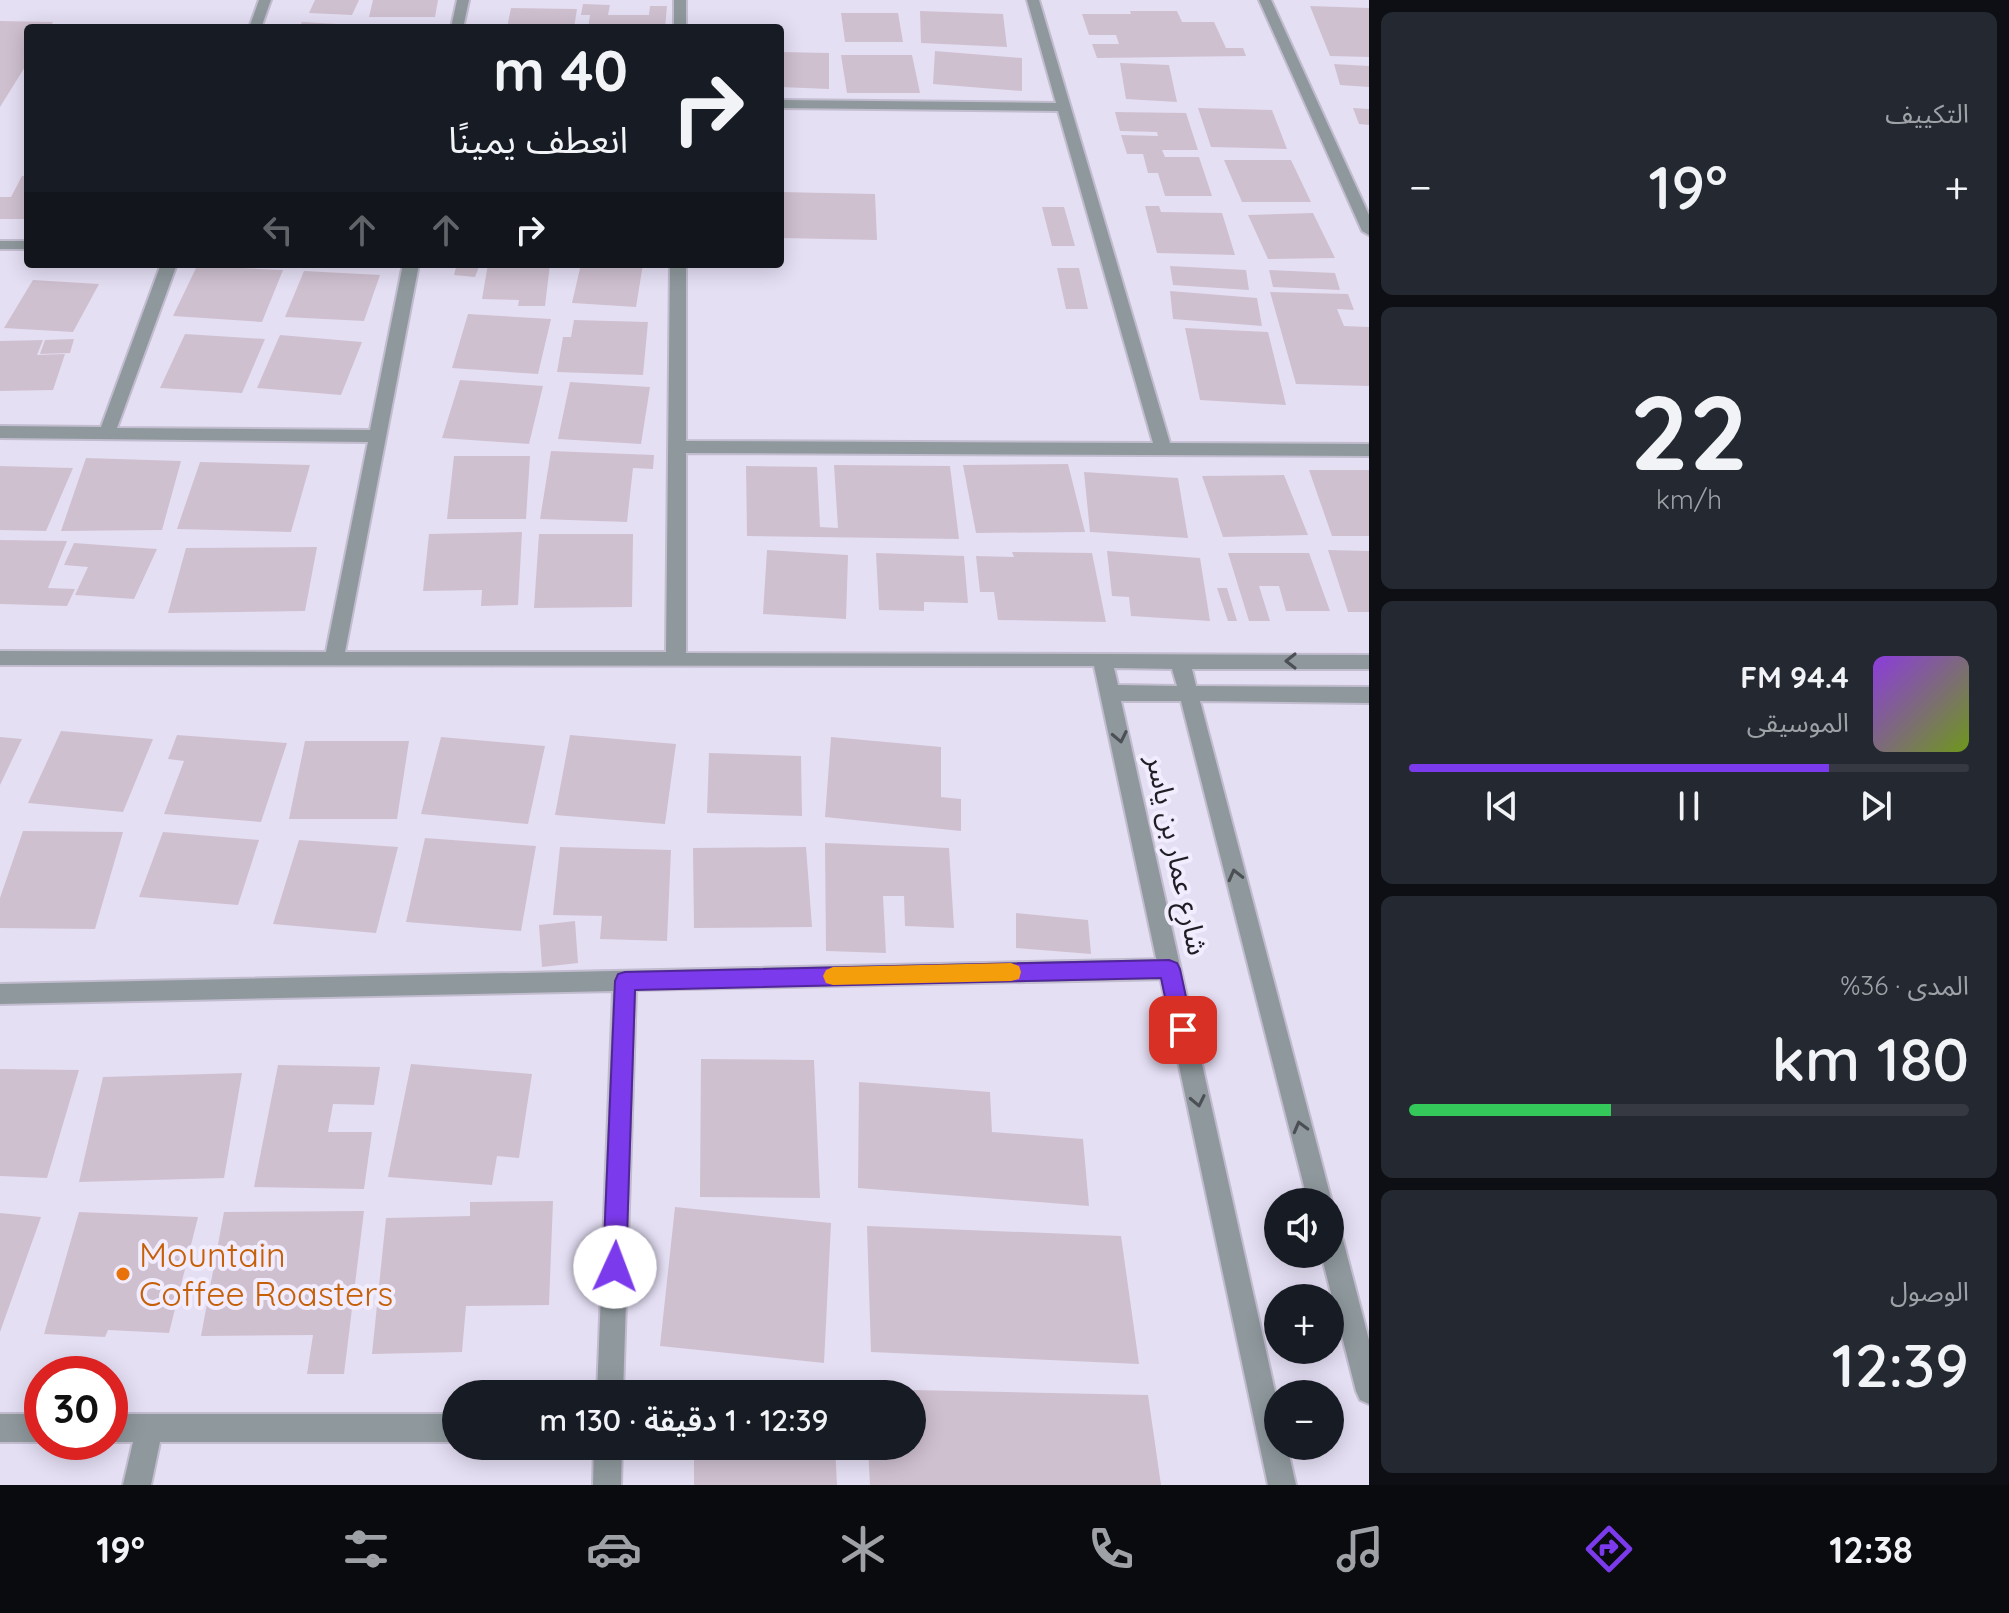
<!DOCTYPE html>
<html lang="ar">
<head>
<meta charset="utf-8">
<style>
  body { margin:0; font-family:Quicksand,"Noto Sans Arabic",sans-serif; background:#242831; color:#f1f3f6; direction:rtl; height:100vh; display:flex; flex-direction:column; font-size:30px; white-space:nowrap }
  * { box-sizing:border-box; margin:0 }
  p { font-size:26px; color:#9ea1a6 }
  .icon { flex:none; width:44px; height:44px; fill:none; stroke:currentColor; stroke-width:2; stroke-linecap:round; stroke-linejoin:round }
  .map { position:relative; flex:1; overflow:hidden; direction:ltr }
  .details { display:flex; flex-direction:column; gap:12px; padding:12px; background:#0d0f14; width:640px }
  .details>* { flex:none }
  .guide { position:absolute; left:24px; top:24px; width:760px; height:244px; border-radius:8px; box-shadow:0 4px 20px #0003; direction:rtl; background:#171b24; color:#f1f3f6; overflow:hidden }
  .buttons { position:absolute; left:1264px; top:1188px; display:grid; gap:16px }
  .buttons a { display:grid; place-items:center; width:80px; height:80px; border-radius:50%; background:#171b24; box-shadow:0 4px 20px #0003; font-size:40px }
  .speed { position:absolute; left:24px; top:1356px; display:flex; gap:16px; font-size:40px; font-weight:700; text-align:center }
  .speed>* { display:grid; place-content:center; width:104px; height:104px; border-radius:50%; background:#171b24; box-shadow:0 4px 20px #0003; line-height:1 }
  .speed .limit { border:12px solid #d22; background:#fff; color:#111 }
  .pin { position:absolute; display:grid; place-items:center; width:68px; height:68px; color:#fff; margin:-34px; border-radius:16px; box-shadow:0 4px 12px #0006 }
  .me { position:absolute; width:88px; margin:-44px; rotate:2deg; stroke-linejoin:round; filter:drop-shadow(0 0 6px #0008) }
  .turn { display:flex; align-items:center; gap:28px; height:168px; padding:0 24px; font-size:36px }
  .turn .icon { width:104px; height:104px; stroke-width:2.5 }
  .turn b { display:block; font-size:56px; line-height:68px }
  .lanes { display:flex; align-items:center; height:76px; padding:0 24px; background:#0003; justify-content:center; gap:40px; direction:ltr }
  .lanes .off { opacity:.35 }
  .big { font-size:60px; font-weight:600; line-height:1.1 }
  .details .tile { flex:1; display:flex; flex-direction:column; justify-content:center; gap:12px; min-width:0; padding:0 28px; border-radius:12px; background:#242831 }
  .details .dial { align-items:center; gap:0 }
  .dial b { font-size:104px; line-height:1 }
  .song { display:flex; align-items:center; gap:24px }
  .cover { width:96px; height:96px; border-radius:12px; background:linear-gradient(135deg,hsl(270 70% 55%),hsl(80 70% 35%)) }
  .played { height:8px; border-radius:4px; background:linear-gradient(90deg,#7c3aed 75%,#363941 75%) }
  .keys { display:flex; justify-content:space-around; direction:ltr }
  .heat { display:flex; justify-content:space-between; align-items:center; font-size:44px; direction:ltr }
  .charge { height:12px; border-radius:6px; background:linear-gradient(90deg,#34c759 36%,#363941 0) }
  .trip { position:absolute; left:442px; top:1380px; width:484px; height:80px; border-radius:40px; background:#171b24; box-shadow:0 4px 20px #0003; font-weight:600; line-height:80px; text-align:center; direction:rtl }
  .tabs { display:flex; height:128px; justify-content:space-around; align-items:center; background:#090b0e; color:#9ea1a6 }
  .tabs .icon { width:56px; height:56px }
  .tabs .selected { color:#7c3aed }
  .tabs b { font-size:36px; color:#f1f3f6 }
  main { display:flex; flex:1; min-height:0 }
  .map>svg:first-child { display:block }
</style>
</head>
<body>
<main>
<section class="details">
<div class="tile"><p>التكييف</p>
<div class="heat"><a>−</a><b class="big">19°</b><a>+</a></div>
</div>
<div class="tile dial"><b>22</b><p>km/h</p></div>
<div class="tile">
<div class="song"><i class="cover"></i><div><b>94.4 FM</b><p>الموسيقى</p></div></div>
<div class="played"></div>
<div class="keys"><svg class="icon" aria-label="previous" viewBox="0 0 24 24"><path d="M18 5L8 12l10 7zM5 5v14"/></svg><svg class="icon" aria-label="pause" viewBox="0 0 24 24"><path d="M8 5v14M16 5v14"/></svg><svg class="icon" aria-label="next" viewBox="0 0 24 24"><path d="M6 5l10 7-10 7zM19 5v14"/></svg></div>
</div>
<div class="tile"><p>المدى · 36%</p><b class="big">180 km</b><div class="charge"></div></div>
<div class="tile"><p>الوصول</p><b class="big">12:39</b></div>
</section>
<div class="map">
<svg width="1369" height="1485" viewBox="0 0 1369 1485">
  <rect width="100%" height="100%" fill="#e5dff4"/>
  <g fill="#cfc0d0">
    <polygon points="315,0 359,0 352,15 309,13"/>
    <polygon points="373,0 438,0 435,17 369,17"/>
    <polygon points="583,4 610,5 608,15 649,15 650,6 667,6 665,28 588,28 590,15 581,15"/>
    <polygon points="1310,6 1369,8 1369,57 1330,56"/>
    <polygon points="511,8 577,9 574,28 507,28"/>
    <polygon points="920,11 1003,14 1007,47 921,43"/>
    <polygon points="1130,11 1177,11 1182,22 1214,22 1226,48 1243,48 1246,56 1097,58 1092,44 1119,44 1116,35 1089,35 1082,14 1131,14"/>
    <polygon points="841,13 898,13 903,42 845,42"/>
    <polygon points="0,21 53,22 49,28 28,28 28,62 0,107"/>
    <polygon points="302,22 355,25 353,28 299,28"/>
    <polygon points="935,51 1022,58 1022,91 933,84"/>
    <polygon points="780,52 829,53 829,89 780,87"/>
    <polygon points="841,55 912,55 920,93 847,93"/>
    <polygon points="1120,63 1169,65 1177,102 1126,99"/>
    <polygon points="1334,64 1369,66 1369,87 1340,85"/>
    <polygon points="1198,108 1272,110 1287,149 1211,147"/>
    <polygon points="1353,108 1369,109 1369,125 1359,124"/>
    <polygon points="1115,112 1186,113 1198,150 1162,150 1165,157 1199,157 1212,196 1165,196 1158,173 1148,173 1143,154 1127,154 1121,135 1158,136 1157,132 1120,131"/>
    <polygon points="1224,160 1291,160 1311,202 1242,202"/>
    <polygon points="22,176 28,176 28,219 0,219 0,197 11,197"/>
    <polygon points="780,192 875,194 877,240 780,238"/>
    <polygon points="1145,206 1159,206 1161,212 1222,213 1235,255 1157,253"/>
    <polygon points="1042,207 1064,207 1075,246 1052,246"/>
    <polygon points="1313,213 1335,258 1268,259 1248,215"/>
    <polygon points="457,264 480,264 475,277 454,275"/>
    <polygon points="488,264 550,264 545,306 518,306 519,300 482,299"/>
    <polygon points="581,264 643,264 636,307 572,303"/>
    <polygon points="197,266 283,270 262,322 173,316"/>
    <polygon points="1170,266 1246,270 1249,290 1173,285"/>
    <polygon points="1057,268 1079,268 1088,309 1066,309"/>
    <polygon points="1269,270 1335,273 1340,290 1273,287"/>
    <polygon points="304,271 380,275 364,321 285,317"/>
    <polygon points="33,280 99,284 73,332 4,328"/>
    <polygon points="1170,291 1257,298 1262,326 1173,319"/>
    <polygon points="1270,292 1348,294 1354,310 1337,309 1344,326 1369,327 1369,386 1296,384"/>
    <polygon points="468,314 551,319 538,374 452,368"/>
    <polygon points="574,320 648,322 643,375 557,372 563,337 571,337"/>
    <polygon points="1185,328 1268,332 1286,405 1200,400"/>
    <polygon points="185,334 265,339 242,393 160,388"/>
    <polygon points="280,335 362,342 341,395 257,388"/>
    <polygon points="74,339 70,353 40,354 45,340"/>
    <polygon points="43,340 37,355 65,354 53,390 0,391 0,341"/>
    <polygon points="460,380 543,386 529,444 442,438"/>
    <polygon points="570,382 650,387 641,444 558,439"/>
    <polygon points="551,451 654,455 653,469 633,468 627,522 540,519"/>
    <polygon points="454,456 530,456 526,519 447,519"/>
    <polygon points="86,458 181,461 162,530 61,531"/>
    <polygon points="200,462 310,465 291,532 177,529"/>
    <polygon points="1068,464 1085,532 976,533 963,465"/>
    <polygon points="834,465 950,466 959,539 747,536 746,466 817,467 820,527 838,528"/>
    <polygon points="0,466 73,468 46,531 0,530"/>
    <polygon points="1309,470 1369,470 1369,536 1332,536"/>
    <polygon points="1084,472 1178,478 1188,538 1090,532"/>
    <polygon points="1284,475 1308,535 1223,537 1202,476"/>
    <polygon points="522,532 518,605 481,606 482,590 423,591 429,534"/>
    <polygon points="539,534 633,534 632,607 534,608"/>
    <polygon points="0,540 67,541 48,588 75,589 67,606 0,604"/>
    <polygon points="74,543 157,549 134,599 75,595 88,567 64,565"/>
    <polygon points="317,547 305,611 168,613 186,548"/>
    <polygon points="767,550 848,555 846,619 763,614"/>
    <polygon points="1328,550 1369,551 1369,612 1348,612"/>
    <polygon points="1107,551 1200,558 1210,621 1131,616 1129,597 1112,596"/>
    <polygon points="1012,552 1092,553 1106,622 998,620 994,592 980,592 976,556 1014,557"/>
    <polygon points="876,553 964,556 968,603 924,602 924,611 879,610"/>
    <polygon points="1228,553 1309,553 1330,611 1286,611 1279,586 1259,586 1270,621 1249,621"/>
    <polygon points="1217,588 1227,588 1237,621 1228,621"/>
    <polygon points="61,731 153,739 123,812 28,803"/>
    <polygon points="177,735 287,743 261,822 164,814 184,761 168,759"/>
    <polygon points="570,735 676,744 665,824 555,815"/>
    <polygon points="0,737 22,739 0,785"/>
    <polygon points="441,737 545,746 528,824 421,814"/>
    <polygon points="831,737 941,747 941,797 961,799 961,831 825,817"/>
    <polygon points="305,741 409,741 397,819 289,819"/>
    <polygon points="709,753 801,756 802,816 707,813"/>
    <polygon points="23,831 123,832 95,929 0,928 0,898"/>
    <polygon points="163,832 259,840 238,905 139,897"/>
    <polygon points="425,838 536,846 521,931 406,922"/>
    <polygon points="299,840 398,847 376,933 273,924"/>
    <polygon points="825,843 949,848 954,928 905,926 904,896 883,896 886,953 826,951"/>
    <polygon points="560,847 671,850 667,941 600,939 602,916 553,915"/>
    <polygon points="806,847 812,927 694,928 693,848"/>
    <polygon points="1016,913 1088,920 1091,954 1016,948"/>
    <polygon points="575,921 578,963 542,967 539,925"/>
    <polygon points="701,1059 814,1060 820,1198 700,1197"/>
    <polygon points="411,1064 532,1074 519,1158 497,1156 492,1185 388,1177"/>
    <polygon points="278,1065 380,1067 374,1105 333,1104 328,1132 372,1132 364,1189 254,1187"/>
    <polygon points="0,1069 79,1070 47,1178 0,1176"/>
    <polygon points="242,1073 224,1178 79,1182 103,1077"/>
    <polygon points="859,1082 990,1092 992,1132 1083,1139 1089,1206 858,1188"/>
    <polygon points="553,1201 549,1305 466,1306 462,1352 372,1354 386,1218 470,1216 470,1202"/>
    <polygon points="675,1207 831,1223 824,1363 660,1346"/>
    <polygon points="364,1211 344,1374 307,1374 313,1335 201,1336 224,1212"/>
    <polygon points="79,1212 198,1217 169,1333 108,1330 105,1337 44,1334"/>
    <polygon points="0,1213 41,1217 0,1332"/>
    <polygon points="867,1226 1121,1236 1139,1364 871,1352"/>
    <polygon points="694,1382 832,1383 833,1394 694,1394"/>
    <polygon points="866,1389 1148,1395 1161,1485 870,1485 868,1446 912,1446 912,1394 866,1394"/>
    <polygon points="694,1446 835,1446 837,1485 694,1485"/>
  </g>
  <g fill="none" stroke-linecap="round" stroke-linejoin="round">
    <defs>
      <g id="minor">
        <polygon points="259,0 271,0 261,28 249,28"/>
        <polygon points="457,0 469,0 463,28 451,28"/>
        <rect x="674" y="0" width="12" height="28"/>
        <polygon points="1027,0 1039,0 1170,443 1369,444 1369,456 686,453 686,653 1103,654 1110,656 1113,661 1110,666 0,665 0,651 326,652 368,442 0,438 0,426 101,427 161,264 177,264 117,428 370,430 403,264 419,264 345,652 666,652 670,264 686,264 686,441 1153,443 1058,111 780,108 780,100 1056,103"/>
        <polygon points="1259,0 1271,0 1369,215 1369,235 1362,231"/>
        <rect x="0" y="241" width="28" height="8"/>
        <polygon points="1169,959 1177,962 1180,969 1177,976 1169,979 636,990 623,1394 597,1394 613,991 0,1004 0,984"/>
        <rect x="0" y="1414" width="42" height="28"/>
        <polygon points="110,1414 456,1414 456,1442 160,1442 151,1485 123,1485 133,1442 110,1442"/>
        <polygon points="594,1446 622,1446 621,1485 593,1485"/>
      </g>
      <g id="tertiary">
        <path d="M1103 654 1369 655V669H1192L1196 686 1369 687V703L1200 701 1332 1202 1330 1208V1202H1308L1181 701H1121L1278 1405V1446H1287L1296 1485H1268L1093 661 1096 656ZM1114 668 1172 669 1177 686 1118 685Z"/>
        <polygon points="1330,1227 1339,1231 1343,1240 1369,1340 1369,1404 1360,1400 1356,1391 1321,1254 1330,1254"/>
      </g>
    </defs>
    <use href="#minor" stroke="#c2bccf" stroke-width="4"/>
    <use href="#tertiary" stroke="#c2bccf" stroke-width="4"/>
    <use href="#minor" fill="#8f999d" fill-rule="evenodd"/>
    <use href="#tertiary" fill="#8f999d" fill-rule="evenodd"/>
  </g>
  <defs><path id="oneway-chevron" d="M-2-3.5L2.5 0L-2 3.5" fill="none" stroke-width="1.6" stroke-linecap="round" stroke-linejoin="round" transform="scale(2)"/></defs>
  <g stroke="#4c4f55">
    <use href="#oneway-chevron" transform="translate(1291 661) rotate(-180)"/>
    <use href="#oneway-chevron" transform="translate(1120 737) rotate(78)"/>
    <use href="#oneway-chevron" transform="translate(1235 875) rotate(-104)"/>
    <use href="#oneway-chevron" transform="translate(1198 1101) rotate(78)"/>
    <use href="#oneway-chevron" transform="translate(1300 1127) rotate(-105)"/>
  </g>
  <polygon fill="#7c3aed" stroke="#51269a" stroke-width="2" points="1169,960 1177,963 1180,969 1193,1030 1190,1036 1183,1039 1175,1036 1172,1030 1161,978 635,990 626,1267 623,1275 615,1278 607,1275 603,1267 615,981 618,974 625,972"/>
  <polygon fill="#f59e0b" points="1011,963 1019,966 1021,972 1019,979 1011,981 833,985 826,983 823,976 826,970 833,967"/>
  <circle fill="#e8710a" stroke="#f2edfe" stroke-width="3" cx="123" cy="1274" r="8"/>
  <g text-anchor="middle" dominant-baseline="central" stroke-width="8" stroke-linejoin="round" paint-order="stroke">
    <g font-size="28" fill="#201e25" stroke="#f2edfe">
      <text transform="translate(1178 855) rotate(78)">شارع عمار بن ياسر</text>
    </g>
    <g font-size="34" fill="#c56008" stroke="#f2edfe" text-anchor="start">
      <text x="139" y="1254">Mountain<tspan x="139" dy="39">Coffee Roasters</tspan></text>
    </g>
  </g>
</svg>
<div class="buttons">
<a><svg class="icon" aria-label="sound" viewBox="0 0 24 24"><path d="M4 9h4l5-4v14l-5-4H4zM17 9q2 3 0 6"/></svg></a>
<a>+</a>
<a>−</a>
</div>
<div class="speed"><div class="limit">30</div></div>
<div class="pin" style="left:1183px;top:1030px;background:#d93025"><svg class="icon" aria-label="arrive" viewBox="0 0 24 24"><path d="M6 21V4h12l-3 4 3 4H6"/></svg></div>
<svg class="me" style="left:615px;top:1267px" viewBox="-20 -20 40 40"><circle r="19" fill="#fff"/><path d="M0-13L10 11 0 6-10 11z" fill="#7c3aed"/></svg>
<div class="trip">12:39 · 1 دقيقة · 130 m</div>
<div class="guide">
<div class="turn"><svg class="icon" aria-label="right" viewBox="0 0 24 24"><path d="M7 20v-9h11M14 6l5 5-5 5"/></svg><div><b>40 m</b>انعطف يمينًا</div></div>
<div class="lanes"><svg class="icon off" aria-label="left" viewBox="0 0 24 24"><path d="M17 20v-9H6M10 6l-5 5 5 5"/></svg><svg class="icon off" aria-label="ahead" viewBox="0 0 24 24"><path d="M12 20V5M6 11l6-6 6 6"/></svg><svg class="icon off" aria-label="ahead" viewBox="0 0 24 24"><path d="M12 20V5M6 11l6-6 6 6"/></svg><svg class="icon" aria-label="right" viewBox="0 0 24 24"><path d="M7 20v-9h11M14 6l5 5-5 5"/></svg></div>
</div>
</div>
</main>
<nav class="tabs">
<b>12:38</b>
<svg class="icon selected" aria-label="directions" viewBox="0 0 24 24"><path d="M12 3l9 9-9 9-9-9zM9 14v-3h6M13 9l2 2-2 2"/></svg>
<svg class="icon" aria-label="music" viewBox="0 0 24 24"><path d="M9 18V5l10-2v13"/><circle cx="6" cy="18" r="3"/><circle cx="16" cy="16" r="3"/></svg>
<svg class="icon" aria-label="phone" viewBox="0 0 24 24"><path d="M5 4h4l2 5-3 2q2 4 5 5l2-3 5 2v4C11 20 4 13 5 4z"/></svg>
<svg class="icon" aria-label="climate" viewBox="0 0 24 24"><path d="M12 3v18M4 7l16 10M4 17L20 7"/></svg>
<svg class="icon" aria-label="car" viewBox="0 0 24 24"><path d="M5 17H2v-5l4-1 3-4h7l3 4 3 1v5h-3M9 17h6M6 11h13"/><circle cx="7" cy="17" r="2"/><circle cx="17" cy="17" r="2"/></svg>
<svg class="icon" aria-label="filters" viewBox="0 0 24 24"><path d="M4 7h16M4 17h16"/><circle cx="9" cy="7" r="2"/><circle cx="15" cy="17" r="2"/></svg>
<b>19°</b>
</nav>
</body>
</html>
